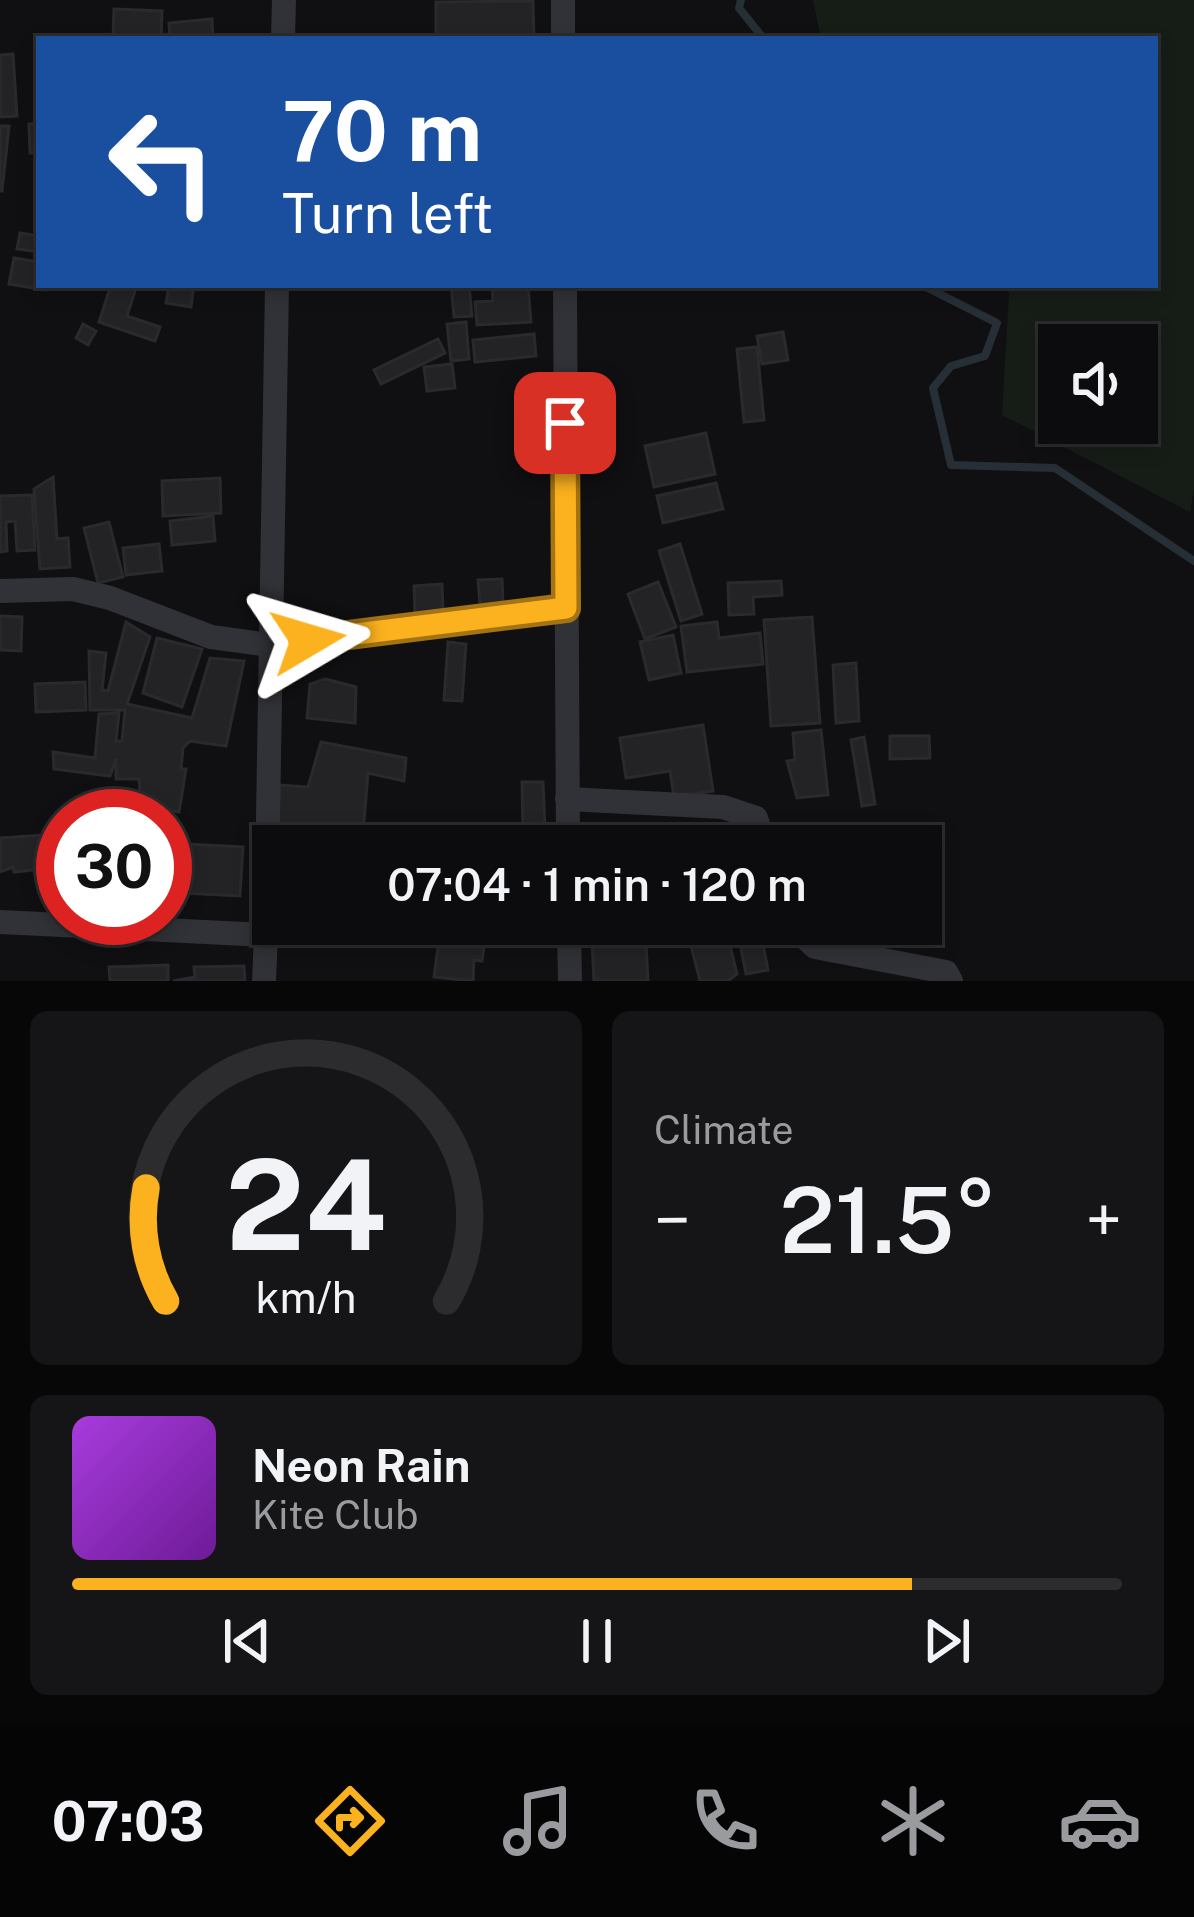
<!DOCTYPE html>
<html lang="en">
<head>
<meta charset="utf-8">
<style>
  body { margin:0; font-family:"Public Sans",sans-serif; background:#151517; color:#f1f3f6; height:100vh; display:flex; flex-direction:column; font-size:45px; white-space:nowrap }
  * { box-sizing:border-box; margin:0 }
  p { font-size:39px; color:#9a9b9e }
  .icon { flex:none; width:66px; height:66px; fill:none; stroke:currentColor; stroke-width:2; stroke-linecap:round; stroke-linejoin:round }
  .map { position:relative; height:981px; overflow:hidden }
  .drawer { display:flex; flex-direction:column; gap:30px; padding:30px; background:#070708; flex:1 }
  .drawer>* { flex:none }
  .banner { position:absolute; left:36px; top:36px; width:1122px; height:252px; border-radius:0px; box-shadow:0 6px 18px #0003,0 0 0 3px #2c2c2e; background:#1a4fa0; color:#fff; overflow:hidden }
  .fabs { position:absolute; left:1038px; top:324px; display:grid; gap:24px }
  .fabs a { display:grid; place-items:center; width:120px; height:120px; border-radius:0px; background:#0c0c0e; box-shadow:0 6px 18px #0003,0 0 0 3px #2c2c2e; font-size:60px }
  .speed { position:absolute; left:36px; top:789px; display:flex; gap:24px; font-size:60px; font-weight:700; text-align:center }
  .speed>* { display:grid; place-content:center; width:156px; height:156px; border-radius:50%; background:#0c0c0e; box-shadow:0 6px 18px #0003,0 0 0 3px #2c2c2e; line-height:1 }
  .speed .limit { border:18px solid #d22; background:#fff; color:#111 }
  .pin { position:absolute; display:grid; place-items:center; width:102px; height:102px; color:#fff; margin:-51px; border-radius:24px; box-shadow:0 6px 18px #0006 }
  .me { position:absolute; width:132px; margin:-66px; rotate:83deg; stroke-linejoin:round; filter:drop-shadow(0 0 9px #0008) }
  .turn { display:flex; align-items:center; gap:42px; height:252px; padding:0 48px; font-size:54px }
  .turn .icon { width:156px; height:156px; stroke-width:2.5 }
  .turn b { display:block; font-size:84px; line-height:102px }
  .big { font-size:90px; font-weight:600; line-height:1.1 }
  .drawer .card { flex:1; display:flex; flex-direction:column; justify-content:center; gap:18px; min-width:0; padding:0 42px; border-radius:18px; background:#151517 }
  .drawer .dial { align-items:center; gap:0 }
  .dial svg { height:312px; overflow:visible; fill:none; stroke:#2c2c2e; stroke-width:7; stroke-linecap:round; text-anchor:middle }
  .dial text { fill:#f1f3f6; stroke:none }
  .song { display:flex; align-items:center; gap:36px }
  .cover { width:144px; height:144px; border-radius:18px; background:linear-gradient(135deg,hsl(280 70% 55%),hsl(280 70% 35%)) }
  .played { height:12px; border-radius:6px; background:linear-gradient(90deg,#fcb21e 80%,#2c2c2e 80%) }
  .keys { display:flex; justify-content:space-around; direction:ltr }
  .heat { display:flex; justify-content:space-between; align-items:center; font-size:66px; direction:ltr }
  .drawer .tiles { flex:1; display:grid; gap:30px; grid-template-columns:1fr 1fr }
  .card:last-child { grid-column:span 2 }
  .trip { position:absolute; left:252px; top:825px; width:690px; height:120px; border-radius:0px; background:#0c0c0e; box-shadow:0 6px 18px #0003,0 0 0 3px #2c2c2e; font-weight:600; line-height:120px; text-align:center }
  .tabs { display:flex; height:192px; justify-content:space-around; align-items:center; background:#050506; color:#9a9b9e }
  .tabs .icon { width:84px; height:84px }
  .tabs .current { color:#fcb21e }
  .tabs b { font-size:54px; color:#f1f3f6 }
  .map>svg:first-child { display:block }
</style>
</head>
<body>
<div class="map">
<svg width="1194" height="981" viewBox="0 0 1194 981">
  <rect width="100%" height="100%" fill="#101012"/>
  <path fill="#161d17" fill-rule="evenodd" d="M813 0H1194V488L1190 512 1002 415 1009 293 1003 285H1155V39H821ZM1059 345H1137V423H1059Z"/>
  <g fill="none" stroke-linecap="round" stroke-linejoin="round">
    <g stroke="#262f36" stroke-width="8">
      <polyline points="741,0 739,8 764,39"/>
      <polyline points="922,285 997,323 985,356 951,366 933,388 951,465 1055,468 1194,561"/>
    </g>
  </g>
  <g fill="#232326" stroke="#2a2a2e" stroke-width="3">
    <polygon points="533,1 534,39 436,39 436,2"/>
    <polygon points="114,9 162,11 161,39 113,39"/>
    <polygon points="212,19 213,39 170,39 169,23"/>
    <polygon points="13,54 17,116 0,117 0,55"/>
    <polygon points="39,123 39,152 30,153 29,124"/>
    <polygon points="0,126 9,126 2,191 0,191"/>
    <polygon points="20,233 39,236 39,252 17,249"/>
    <polygon points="14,258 39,262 39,285 47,285 46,290 9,284"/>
    <polygon points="111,285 137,285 127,316 160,327 155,341 99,322"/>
    <polygon points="169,285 194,285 191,307 166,303"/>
    <polygon points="451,285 469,285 472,316 454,317"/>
    <polygon points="492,285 528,285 531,322 477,325 475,302 493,301"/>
    <polygon points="466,322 469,359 451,361 447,324"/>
    <polygon points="83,324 96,331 88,345 76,338"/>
    <polygon points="783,332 788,360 762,364 757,336"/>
    <polygon points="534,334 536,356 475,362 473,340"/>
    <polygon points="438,339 445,353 381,384 374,370"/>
    <polygon points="757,347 764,420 744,422 737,349"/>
    <polygon points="452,364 455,388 427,391 424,367"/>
    <polygon points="706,433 715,474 654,487 645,446"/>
    <polygon points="53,477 57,539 68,538 70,567 40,569 34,489"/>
    <polygon points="220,478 221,513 163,516 162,481"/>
    <polygon points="716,483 723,509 663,523 657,496"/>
    <polygon points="32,495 35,550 17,551 15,521 6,522 7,551 0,552 0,496"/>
    <polygon points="213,516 215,541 172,545 170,521"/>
    <polygon points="109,522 123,577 98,583 84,528"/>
    <polygon points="159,544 162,571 126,575 123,548"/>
    <polygon points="680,544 702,614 681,621 659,551"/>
    <polygon points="502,579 503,604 480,606 478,580"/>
    <polygon points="781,581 782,595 753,597 754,614 729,615 728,583"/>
    <polygon points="658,582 676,627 645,639 628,594"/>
    <polygon points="442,584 443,611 415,613 414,586"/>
    <polygon points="0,616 22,617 21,651 0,650"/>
    <polygon points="812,617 820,723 771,726 764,620"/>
    <polygon points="126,622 150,637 127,704 192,718 210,658 244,661 226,746 190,741 183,748 181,769 186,769 179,812 141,806 139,779 116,779 116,759 110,776 54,769 53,752 95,758 99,714 119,713 116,741 122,741 125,710 90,710 89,651 106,653 102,690 108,691"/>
    <polygon points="717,622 719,638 760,633 763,664 687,672 681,626"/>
    <polygon points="673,635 681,673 649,680 640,642"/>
    <polygon points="157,638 202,649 182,707 143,693"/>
    <polygon points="448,642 466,644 462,701 444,700"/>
    <polygon points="856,663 859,721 836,723 833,665"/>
    <polygon points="325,679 356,687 355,723 307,718 310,684"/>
    <polygon points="85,682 86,710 36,712 35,684"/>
    <polygon points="703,725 713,791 674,797 670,771 626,778 620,738"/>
    <polygon points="821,730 828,795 797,798 787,761 795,760 793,733"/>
    <polygon points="890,736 929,736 930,758 890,759"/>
    <polygon points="864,737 875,804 862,806 851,740"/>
    <polygon points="321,742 406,758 404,781 368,773 362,846 275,845 280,785 308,787"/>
    <polygon points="522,782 543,782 545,830 523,830"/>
    <polygon points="44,835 46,861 34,862 34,870 14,872 13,867 0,872 0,838"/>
    <polygon points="186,844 243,847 240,896 184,893"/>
    <polygon points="165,847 169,847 171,896 165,896"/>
    <polygon points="591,924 645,924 648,981 594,981"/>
    <polygon points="759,924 768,970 746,974 737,928"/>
    <polygon points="441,925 485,940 482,961 474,960 473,981 434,977"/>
    <polygon points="725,925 737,974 728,981 700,981 688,934"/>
    <polygon points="168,965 168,981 110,981 109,967"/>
    <polygon points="244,966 245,981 173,981 195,977 194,967"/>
  </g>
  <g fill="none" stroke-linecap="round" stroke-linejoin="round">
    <g stroke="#313237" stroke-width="24">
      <polyline points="563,0 563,39"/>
      <polyline points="283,39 284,0"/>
      <polyline points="565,285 568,846"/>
      <polyline points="0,591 73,589 110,598 211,637 269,645 566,607"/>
      <polyline points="567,799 723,807 756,818 765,846"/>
      <polyline points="0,922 266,935 264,981"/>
      <polyline points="569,924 570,981"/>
      <polyline points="790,924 815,947 946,972 951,981"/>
      <polyline points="266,935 277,285"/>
    </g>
  </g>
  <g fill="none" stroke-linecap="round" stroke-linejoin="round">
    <defs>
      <polyline id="route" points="308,640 566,608 565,423"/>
    </defs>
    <use href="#route" stroke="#a47414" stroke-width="30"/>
    <use href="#route" stroke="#fcb21e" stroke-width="21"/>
  </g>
</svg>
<div class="fabs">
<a><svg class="icon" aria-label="sound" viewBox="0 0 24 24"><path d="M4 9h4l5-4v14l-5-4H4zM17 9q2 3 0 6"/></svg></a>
</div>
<div class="speed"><div class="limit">30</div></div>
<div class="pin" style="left:565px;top:423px;background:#d93025"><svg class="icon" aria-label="arrive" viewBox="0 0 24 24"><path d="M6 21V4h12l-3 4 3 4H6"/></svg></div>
<svg class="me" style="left:308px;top:640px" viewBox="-20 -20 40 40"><path d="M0-17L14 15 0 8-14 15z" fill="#fcb21e" stroke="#fff" stroke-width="4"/></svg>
<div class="trip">07:04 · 1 min · 120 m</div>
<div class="banner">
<div class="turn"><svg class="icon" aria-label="left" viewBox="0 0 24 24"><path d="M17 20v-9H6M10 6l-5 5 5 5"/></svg><div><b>70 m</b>Turn left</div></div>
</div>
</div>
<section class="drawer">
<div class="tiles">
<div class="card dial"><svg viewBox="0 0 100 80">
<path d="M14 69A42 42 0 1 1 86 69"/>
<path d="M14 69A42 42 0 0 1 9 40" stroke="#fcb21e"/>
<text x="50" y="56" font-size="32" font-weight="700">24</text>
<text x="50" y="72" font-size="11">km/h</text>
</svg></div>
<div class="card"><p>Climate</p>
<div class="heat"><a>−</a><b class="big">21.5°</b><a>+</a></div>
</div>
<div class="card">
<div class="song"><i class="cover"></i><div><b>Neon Rain</b><p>Kite Club</p></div></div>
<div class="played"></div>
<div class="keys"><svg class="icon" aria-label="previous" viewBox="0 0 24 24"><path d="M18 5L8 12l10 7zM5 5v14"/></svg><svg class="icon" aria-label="pause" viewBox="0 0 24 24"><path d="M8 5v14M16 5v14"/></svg><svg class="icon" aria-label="next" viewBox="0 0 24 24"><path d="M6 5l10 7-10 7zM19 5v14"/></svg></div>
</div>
</div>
</section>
<nav class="tabs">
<b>07:03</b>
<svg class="icon current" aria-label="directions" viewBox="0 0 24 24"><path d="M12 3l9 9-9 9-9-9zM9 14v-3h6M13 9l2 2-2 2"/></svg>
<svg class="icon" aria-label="music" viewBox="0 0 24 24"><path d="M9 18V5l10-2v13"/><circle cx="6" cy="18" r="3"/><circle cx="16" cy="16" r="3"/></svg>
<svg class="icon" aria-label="phone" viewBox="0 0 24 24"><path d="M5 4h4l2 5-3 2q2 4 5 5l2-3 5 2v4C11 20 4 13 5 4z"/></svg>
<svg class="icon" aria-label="climate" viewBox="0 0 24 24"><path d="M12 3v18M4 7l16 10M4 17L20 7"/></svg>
<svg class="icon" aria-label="car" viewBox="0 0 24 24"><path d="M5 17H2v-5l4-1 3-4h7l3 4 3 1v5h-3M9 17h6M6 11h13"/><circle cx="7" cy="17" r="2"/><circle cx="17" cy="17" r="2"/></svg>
</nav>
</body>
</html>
